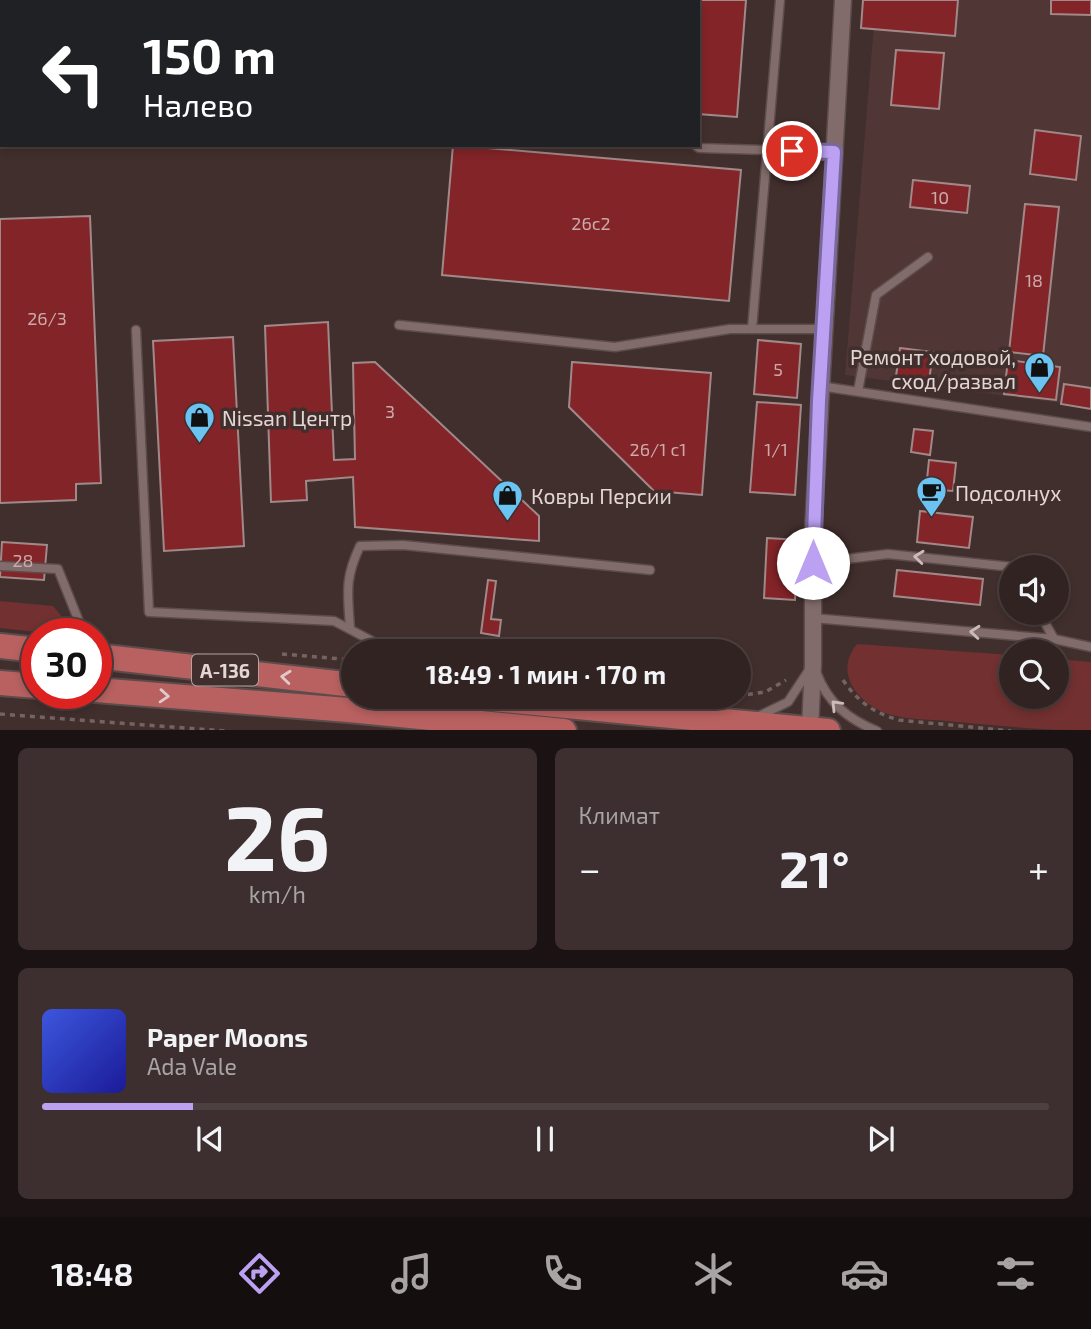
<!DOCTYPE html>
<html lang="ru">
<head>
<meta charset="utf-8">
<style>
  body { margin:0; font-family:"Exo 2",sans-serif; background:#3d2f2f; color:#f1f3f6; height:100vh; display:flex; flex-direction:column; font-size:26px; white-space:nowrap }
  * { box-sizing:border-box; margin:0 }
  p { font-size:23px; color:#a8a4a5 }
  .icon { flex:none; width:38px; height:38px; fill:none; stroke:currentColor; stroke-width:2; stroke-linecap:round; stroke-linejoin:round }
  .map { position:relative; height:730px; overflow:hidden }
  .details { display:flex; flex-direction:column; gap:18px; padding:18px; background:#1b1313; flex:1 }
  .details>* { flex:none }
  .top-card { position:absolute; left:0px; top:0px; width:700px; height:147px; box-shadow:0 4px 10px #0003,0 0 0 2px #4c4040; background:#202124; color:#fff; overflow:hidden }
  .fabs { position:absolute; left:999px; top:555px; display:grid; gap:14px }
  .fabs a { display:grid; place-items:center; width:70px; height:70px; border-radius:50%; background:#312322; box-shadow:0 4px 10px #0003,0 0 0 2px #4c4040; font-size:35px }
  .speed { position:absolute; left:21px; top:618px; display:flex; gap:14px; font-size:35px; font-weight:700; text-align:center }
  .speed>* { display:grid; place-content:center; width:91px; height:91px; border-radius:50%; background:#312322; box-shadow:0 4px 10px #0003,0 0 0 2px #4c4040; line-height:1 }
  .speed .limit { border:10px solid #d22; background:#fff; color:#111 }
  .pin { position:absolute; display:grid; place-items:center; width:60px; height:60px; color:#fff; margin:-30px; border:4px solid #fff; border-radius:50%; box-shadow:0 2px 7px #0007 }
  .me { position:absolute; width:77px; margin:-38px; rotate:0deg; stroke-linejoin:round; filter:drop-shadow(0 0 5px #0008) }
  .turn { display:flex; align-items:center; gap:24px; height:147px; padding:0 28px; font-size:32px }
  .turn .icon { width:91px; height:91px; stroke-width:2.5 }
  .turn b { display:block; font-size:49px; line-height:60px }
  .big { font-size:52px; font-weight:700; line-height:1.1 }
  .details .card { flex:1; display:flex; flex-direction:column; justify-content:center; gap:10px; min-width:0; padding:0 24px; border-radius:10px; background:#3d2f2f }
  .details .dial { align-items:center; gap:0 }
  .dial b { font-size:91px; line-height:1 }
  .song { display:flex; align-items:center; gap:21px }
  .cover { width:84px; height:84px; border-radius:10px; background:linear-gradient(135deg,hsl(230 70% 55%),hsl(240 70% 35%)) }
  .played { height:7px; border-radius:4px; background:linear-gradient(90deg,#bca0f2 15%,#4c4040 15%) }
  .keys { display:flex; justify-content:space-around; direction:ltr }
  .heat { display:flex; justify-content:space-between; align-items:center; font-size:38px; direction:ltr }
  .details .tiles { flex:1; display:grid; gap:18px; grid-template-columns:1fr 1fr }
  .card:last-child { grid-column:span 2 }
  .trip { position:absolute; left:341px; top:639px; width:410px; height:70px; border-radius:35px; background:#312322; box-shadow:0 4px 10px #0003,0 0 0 2px #4c4040; font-weight:700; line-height:70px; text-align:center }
  .tabs { display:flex; height:112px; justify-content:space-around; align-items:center; background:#140e0e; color:#a8a4a5 }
  .tabs .icon { width:49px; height:49px }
  .tabs .active { color:#bca0f2 }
  .tabs b { font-size:32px; color:#f1f3f6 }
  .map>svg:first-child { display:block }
</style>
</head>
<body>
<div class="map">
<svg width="1091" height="731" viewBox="0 0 1091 731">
  <rect width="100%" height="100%" fill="#412f2d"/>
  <polygon fill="#503635" points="876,0 1091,0 1091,407 845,375"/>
  <g fill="#723030">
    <polygon points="0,601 53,606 63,618 60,628 55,634 0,628"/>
    <path d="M857 644 1011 655 1012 696H1057V659L1091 662V730C1042 731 994 725 946 721 929 719 908 720 892 715 860 706 832 674 857 644Z"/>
  </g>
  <g fill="#832428" stroke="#a08988" stroke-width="2">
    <rect x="249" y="0" width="67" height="2"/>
    <polygon points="351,0 746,0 737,117 698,114 698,2 351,2"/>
    <polygon points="863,0 958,0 955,36 861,28"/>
    <polygon points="1051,0 1091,0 1091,15 1051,14"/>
    <polygon points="896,50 944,53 939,109 891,105"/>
    <polygon points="1035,130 1081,136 1076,180 1030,174"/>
    <polygon points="453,145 741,170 729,301 442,275"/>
    <polygon points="913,180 970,186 967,213 910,207"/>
    <polygon points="1025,204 1059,207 1043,356 1009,352"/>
    <polygon points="90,216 101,483 76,484 76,500 0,503 0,219"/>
    <polygon points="328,322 334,460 355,459 353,363 375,362 539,516 539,541 355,527 353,477 306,481 307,500 271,502 265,326"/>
    <polygon points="233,337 244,546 164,551 153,341"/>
    <polygon points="758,340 801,344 797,398 754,394"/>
    <polygon points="900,348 933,352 929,381 896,376"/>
    <polygon points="1008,360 1060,367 1056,400 1004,394"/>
    <polygon points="572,362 711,373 702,495 654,491 569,407"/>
    <polygon points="1064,384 1091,388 1091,409 1061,404"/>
    <polygon points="757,402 801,405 795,495 750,492"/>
    <polygon points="914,429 933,431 930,455 911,452"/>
    <polygon points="929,460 956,463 953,491 926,489"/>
    <polygon points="920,511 973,517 969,548 917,542"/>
    <polygon points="767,538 799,540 795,600 764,598"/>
    <polygon points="2,542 47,545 44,580 0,577"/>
    <polygon points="897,570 983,579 980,605 894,596"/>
    <polygon points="488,580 496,581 491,619 501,620 499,636 481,633"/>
  </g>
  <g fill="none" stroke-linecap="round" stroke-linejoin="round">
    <defs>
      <g id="lane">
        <polyline points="695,145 699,148 834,152"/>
        <polyline points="399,325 615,347 730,329 823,329"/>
        <polyline points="752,329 780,0"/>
        <polyline points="136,330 149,612 334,621 391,651"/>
        <polyline points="820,386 1091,427"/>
        <polyline points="858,391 876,295 928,257"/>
        <polyline points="813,563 888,554 1012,567"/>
        <polyline points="0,566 58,569 84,634"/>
        <polyline points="1039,612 1054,639"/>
        <polyline points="813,618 1054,639 1091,647"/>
        <path d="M350 629C348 593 344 580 360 546L403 545 650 570"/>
        <path d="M817 674C828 703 848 719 877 731"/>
        <polyline points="759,716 788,702 811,667"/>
      </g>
      <polyline id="street" points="810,729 813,664 813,532 843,0"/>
      <g id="primary">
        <polyline points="0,646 37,650"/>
        <polyline points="96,656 354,685"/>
        <polyline points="0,683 37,686"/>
        <polyline points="96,690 348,710 564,731"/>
        <polyline points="462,696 828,731"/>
      </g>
    </defs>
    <use href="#lane" stroke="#5c4c4b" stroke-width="11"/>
    <use href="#street" stroke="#5c4c4b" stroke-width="19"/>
    <use href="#primary" stroke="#5c4c4b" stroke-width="28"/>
    <g stroke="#746362" stroke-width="3.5" stroke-dasharray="5 5" stroke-linecap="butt">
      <polyline points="282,654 354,660"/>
      <path d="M843 680C858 702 874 713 899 720L1011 731"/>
      <polyline points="738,696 765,692 786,680"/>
      <polyline points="0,714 225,731"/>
    </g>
    <use href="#lane" stroke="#826c6b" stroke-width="8"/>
    <use href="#street" stroke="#826c6b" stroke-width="16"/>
    <use href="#primary" stroke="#b96161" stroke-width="24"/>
  </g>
  <defs><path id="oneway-chevron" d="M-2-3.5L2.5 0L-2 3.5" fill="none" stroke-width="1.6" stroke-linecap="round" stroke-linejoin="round" transform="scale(1.75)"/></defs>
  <g stroke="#cbbcba">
    <use href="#oneway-chevron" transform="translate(919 557) rotate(-174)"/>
    <use href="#oneway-chevron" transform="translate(975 632) rotate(-175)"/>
    <use href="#oneway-chevron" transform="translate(836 705) rotate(-134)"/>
  </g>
  <g stroke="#dfcac9">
    <use href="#oneway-chevron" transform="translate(286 677) rotate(-174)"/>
    <use href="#oneway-chevron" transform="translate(164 696) rotate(4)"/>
  </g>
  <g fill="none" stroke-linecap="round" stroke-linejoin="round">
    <defs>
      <polyline id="route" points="792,151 834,152 819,401 813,563"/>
    </defs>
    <use href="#route" stroke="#7a689d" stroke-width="18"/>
    <use href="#route" stroke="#bca0f2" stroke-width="12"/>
  </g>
  <defs>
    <symbol id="shop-pin" viewBox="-11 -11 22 30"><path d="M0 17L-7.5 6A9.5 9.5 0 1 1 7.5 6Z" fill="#6ac3f1" stroke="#412f2d"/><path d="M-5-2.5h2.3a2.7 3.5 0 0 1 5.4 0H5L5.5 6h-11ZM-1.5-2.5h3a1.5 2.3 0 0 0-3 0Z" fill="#111"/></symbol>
    <symbol id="cafe-pin" viewBox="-11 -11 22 30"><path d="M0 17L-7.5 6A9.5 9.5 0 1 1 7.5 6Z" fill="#6ac3f1" stroke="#412f2d"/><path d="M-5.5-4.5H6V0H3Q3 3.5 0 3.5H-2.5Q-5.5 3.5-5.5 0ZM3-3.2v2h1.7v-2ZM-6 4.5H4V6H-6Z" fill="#111"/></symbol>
  </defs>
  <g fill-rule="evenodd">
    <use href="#shop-pin" x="1022" y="350" width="35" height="47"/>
    <use href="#shop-pin" x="182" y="400" width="35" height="47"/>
    <use href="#cafe-pin" x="914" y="474" width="35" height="47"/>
    <use href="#shop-pin" x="490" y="478" width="35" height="47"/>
  </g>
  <g text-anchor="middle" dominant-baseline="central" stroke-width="7" stroke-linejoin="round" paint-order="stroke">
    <g font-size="18" fill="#cbaaaa">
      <text x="940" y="197">10</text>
      <text x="591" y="223">26с2</text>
      <text x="1034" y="280">18</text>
      <text x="47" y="318">26/3</text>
      <text x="778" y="369">5</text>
      <text x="390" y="411">3</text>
      <text x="658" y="449">26/1 с1</text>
      <text x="776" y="449">1/1</text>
      <text x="23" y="560">28</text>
    </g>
    <rect fill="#412f2d" stroke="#b2a4a3" stroke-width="2" x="192" y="654.5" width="66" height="31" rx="5"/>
    <g font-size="19" font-weight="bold" fill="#e3d6d5">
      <text x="225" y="670">А-136</text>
    </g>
    <g font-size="21" fill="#e3d6d5" stroke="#412f2d" text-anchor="start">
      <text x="1016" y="356" text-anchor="end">Ремонт ходовой,<tspan x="1016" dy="24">сход/развал</tspan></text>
      <text x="222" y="417">Nissan Центр</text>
      <text x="955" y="492">Подсолнух</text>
      <text x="531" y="495">Ковры Персии</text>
    </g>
  </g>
</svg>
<div class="fabs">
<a><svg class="icon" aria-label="sound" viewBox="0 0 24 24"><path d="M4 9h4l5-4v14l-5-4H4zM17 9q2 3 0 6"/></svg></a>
<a><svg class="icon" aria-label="search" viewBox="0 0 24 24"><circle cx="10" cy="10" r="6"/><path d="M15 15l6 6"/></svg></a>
</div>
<div class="speed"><div class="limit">30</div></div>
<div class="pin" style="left:792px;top:151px;background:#d93025"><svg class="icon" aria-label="arrive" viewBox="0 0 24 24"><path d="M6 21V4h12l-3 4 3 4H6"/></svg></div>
<svg class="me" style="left:813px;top:563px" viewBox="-20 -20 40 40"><circle r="19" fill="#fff"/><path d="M0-13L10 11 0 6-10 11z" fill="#bca0f2"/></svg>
<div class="trip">18:49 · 1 мин · 170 m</div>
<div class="top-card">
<div class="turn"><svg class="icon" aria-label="left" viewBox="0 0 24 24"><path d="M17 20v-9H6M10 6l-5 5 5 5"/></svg><div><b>150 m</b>Налево</div></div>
</div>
</div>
<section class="details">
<div class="tiles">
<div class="card dial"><b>26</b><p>km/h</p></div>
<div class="card"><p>Климат</p>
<div class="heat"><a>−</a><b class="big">21°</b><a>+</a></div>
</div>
<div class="card">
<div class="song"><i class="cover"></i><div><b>Paper Moons</b><p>Ada Vale</p></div></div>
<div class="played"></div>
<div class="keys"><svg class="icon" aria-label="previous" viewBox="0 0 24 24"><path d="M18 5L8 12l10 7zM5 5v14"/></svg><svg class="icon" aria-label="pause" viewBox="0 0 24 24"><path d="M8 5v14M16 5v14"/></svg><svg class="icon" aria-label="next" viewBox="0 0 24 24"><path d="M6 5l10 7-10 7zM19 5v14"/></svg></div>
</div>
</div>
</section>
<nav class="tabs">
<b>18:48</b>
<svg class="icon active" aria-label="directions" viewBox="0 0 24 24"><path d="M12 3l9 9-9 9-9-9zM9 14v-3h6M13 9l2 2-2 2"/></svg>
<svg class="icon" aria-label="music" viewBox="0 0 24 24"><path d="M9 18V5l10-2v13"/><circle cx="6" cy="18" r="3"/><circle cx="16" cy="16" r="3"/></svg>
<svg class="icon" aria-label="phone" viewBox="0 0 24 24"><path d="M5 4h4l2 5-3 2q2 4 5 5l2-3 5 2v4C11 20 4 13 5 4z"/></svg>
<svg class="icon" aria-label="climate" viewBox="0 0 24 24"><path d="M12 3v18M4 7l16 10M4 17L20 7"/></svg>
<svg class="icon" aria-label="car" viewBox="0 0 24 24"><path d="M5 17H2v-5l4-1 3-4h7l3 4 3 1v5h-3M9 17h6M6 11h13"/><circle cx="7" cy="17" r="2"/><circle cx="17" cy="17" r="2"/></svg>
<svg class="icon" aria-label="filters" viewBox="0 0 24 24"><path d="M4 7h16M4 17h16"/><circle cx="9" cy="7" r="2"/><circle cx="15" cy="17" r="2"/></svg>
</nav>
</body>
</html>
